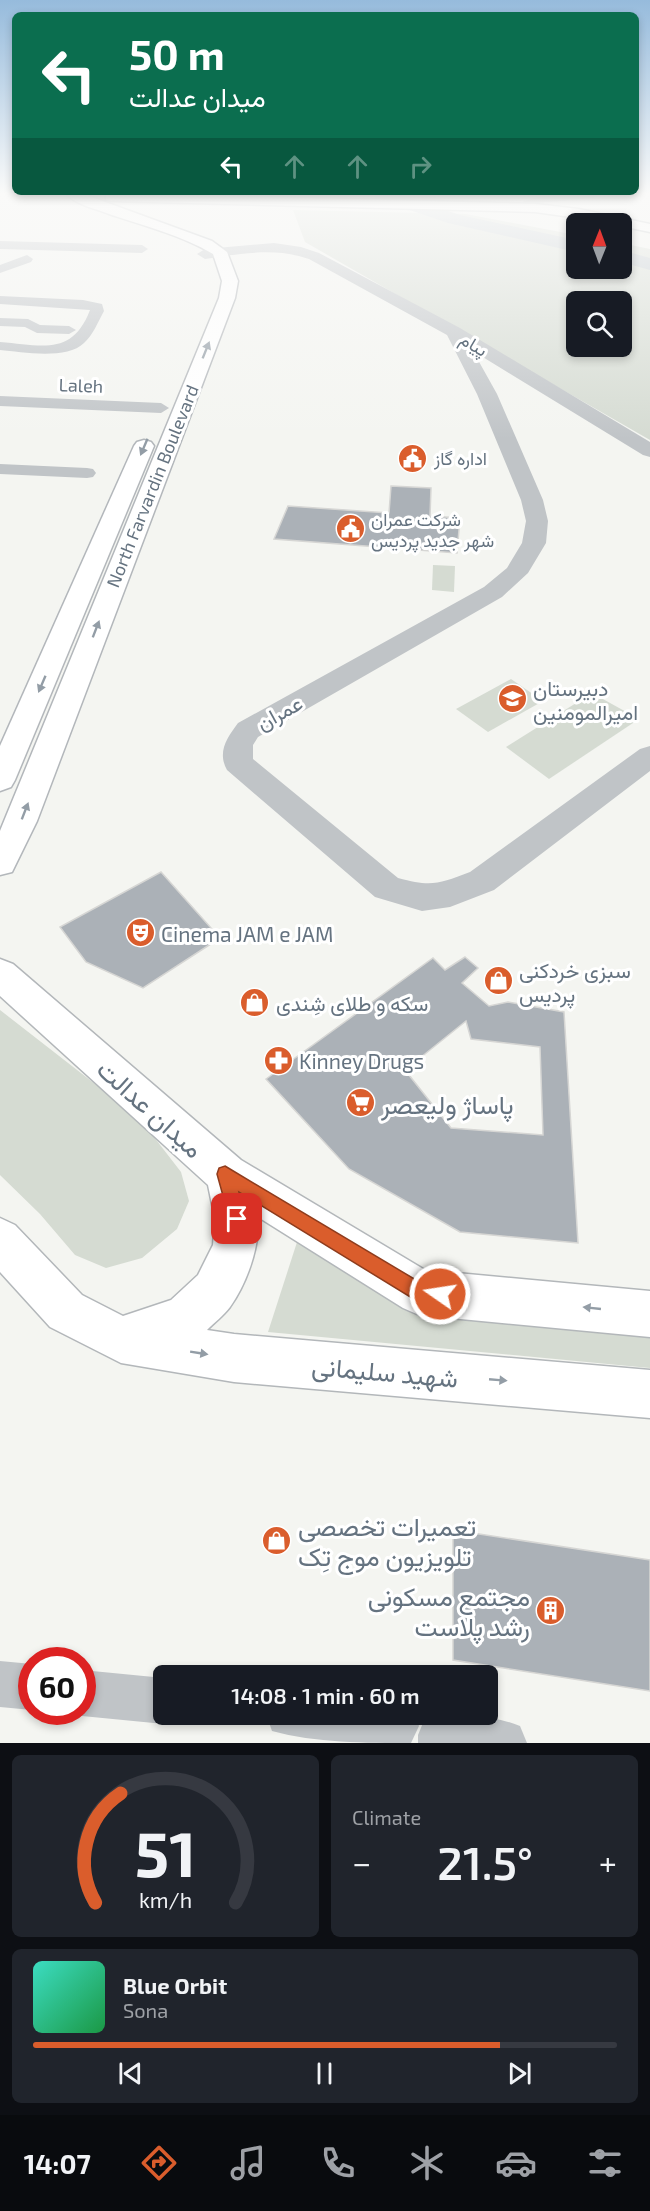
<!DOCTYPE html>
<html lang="en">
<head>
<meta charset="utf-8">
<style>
  body { margin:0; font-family:"Exo 2",Vazirmatn,sans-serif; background:#20242c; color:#f1f3f6; height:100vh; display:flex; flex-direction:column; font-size:22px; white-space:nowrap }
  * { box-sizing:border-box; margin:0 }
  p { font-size:20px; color:#9ea1a6 }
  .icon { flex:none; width:33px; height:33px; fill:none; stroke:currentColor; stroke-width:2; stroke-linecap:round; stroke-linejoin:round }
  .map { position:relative; height:1743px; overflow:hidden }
  .drawer { display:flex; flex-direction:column; gap:12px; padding:12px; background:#0d0f14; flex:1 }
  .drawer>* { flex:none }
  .top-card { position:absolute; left:12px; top:12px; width:627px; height:183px; border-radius:9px; box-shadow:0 3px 9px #0003; background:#0b6e4f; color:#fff; overflow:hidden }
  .needle { width:39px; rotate:1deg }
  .controls { position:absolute; left:566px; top:213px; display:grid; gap:12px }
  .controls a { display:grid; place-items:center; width:66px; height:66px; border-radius:9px; background:#171b24; box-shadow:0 3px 9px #0003; font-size:30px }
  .speed { position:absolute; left:18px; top:1647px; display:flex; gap:12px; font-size:30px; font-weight:700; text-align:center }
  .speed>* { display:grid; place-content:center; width:78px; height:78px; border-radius:50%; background:#171b24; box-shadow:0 3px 9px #0003; line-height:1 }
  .speed .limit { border:9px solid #d22; background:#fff; color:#111 }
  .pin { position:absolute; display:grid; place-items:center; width:51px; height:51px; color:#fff; margin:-26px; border-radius:12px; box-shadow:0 3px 9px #0006 }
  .me { position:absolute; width:66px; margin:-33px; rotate:283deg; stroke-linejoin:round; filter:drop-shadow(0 0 4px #0008) }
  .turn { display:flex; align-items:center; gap:21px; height:126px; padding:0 18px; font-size:27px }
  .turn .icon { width:78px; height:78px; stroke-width:2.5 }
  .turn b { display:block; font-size:42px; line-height:51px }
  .lanes { display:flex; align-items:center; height:57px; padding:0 18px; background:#0003; justify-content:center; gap:30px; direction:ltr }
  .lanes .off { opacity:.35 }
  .big { font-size:45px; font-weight:600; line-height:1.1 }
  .drawer .tile { flex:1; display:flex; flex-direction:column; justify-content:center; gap:9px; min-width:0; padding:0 21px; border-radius:9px; background:#20242c }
  .drawer .dial { align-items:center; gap:0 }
  .dial svg { height:156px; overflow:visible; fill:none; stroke:#363941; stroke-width:7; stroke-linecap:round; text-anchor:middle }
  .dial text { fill:#f1f3f6; stroke:none }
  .song { display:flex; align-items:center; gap:18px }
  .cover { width:72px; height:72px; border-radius:9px; background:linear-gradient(135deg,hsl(170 70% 55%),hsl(140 70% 35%)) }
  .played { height:6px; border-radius:3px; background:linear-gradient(90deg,#da5d2c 80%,#363941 80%) }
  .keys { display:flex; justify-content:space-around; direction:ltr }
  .heat { display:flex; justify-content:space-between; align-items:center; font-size:33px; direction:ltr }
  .drawer .tiles { flex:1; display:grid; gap:12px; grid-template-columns:1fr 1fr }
  .tile:last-child { grid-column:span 2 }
  .trip { position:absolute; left:153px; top:1665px; width:345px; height:60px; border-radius:9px; background:#171b24; box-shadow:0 3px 9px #0003; font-weight:600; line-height:60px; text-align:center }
  .dock { display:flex; height:96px; justify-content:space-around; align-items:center; background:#090b0e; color:#9ea1a6 }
  .dock .icon { width:42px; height:42px }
  .dock .on { color:#da5d2c }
  .dock b { font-size:27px; color:#f1f3f6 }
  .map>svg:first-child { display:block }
</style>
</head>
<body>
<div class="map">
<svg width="650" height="1743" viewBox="0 0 650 1743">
  <rect width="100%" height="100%" fill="#f4f5f1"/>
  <g fill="#d5dbd2" fill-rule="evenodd">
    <polygon points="296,195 428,195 445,200"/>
    <path d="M293 210 466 214 576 235V268H621V243L650 249V440L305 242ZM576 302H621V346H576Z"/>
    <polygon points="433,565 455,566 454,592 432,590"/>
    <polygon points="511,679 543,701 488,732 456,709"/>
    <polygon points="592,693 639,719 549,779 506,747"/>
    <polygon points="0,1010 140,1119 181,1172 189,1201 177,1229 142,1258 106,1268 75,1255 40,1214 0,1175"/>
    <polygon points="298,1239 418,1312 650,1334 650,1368 268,1332"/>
  </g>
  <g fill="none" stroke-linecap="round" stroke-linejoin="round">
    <g fill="#bcc5cb" fill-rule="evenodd">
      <polygon points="374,195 401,195 460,215 576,240 576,252 448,223 377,199"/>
      <polygon points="621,250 650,258 650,270 621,262"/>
    </g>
  </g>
  <g fill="#abb1b7" stroke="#d6d6d4" stroke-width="1.5" fill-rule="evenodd">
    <polygon points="391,486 431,488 430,516 460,518 457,553 274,539 288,506 389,513"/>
    <polygon points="161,872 220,938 143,988 86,962 60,927"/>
    <path d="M465 957 478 968 462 983 489 1006 508 1002 564 1012 578 1243 460 1232 349 1169 266 1079 433 958 445 970ZM466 1021 471 1039 540 1047 543 1135 451 1128 405 1070Z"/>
    <polygon points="453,1530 650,1560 650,1691 453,1660"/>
  </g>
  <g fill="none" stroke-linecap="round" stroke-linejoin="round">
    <defs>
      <g id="secondary">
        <path d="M67 195H86L212 241 227 252 238 281 235 298 37 821 12 872 0 875V831L219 298 222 281 213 254C181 235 145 226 109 214 97 209 77 205 67 195Z"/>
        <polygon points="106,195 198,195 535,204 579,209 650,224 650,232 621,226 621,224 535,212 111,201 106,200"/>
        <polygon points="144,440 151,442 154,446 15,780 11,787 0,791 0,746 134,446 137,442"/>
      </g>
      <path id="primary" d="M0 959 13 964 241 1160 425 1270 650 1291V1337L419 1315 403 1308 258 1217C260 1246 247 1283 230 1307 224 1315 214 1323 207 1330L234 1334 650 1370V1418L234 1382 121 1363 50 1327 0 1272V1218L15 1225 82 1295 123 1316 171 1300 198 1275 213 1245 215 1219 208 1185 0 996Z"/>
    </defs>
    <use href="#secondary" stroke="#b3b7bb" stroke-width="3"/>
    <use href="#primary" stroke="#b3b7ba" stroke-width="3"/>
    <g fill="#c0c4c7" fill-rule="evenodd">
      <polygon points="554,195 598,195 593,198 538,203 511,211 505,208 533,198"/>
      <polygon points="0,241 142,245 148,249 142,253 0,249"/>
      <polygon points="27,255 33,259 31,262 0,273 0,265"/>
      <path d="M0 296 83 300 102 304 104 311C98 322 93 335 84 343 67 360 22 352 0 350V342C41 345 72 357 90 310L0 304Z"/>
      <polygon points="0,318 28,319 40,325 69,326 76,330 69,334 37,333 25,327 0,326"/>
      <polygon points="0,396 161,403 169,408 161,413 0,406"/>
      <polygon points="0,464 87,468 93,469 96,473 93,477 87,478 0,474"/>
      <polygon points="0,1661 32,1664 32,1710 0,1707"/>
      <polygon points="82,1670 164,1678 164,1714 182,1714 181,1718 164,1724 82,1716 70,1712 82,1712"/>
      <path d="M266 1714H414L419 1726 411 1743C366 1743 315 1743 272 1731Z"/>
      <path d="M434 1714C464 1714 492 1715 520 1726L527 1743H418V1735L425 1718Z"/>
    </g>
    <path fill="#c0c4c7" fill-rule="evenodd" d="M274 243 301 247 319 253 460 328 650 442V457L643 455 473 351 497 394 543 500 548 521 546 543 528 573 502 597 258 737 253 745V759L398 878C431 887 439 884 470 872L640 749 650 746V771L494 890 450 907 422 911 375 897 227 770C217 752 227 738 238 723L484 587 507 568 522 543 526 521 521 500 477 394 447 335 309 259C274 247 240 254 205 259L197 254 205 249Z"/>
    <use href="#secondary" fill="#fff" fill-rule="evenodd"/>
    <use href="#primary" fill="#fff" fill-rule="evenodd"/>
  </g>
  <defs><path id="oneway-solid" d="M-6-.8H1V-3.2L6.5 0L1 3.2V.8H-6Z" transform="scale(1.5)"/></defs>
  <g fill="#939da6">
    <use href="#oneway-solid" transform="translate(206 350) rotate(-68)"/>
    <use href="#oneway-solid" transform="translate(144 447) rotate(113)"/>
    <use href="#oneway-solid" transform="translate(96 629) rotate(-69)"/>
    <use href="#oneway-solid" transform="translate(42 684) rotate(113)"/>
    <use href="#oneway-solid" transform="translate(25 811) rotate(-69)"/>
    <use href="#oneway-solid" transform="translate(592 1308) rotate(-174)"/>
    <use href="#oneway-solid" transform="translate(199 1353) rotate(9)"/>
    <use href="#oneway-solid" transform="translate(498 1380) rotate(5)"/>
  </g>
  <linearGradient id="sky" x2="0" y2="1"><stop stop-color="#96bbdc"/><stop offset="0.44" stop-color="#fafaf9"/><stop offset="1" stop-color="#fafaf9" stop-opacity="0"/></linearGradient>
  <rect width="650" height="439" fill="url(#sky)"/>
  <polygon fill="#da5d2c" stroke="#8e3c1d" stroke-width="1.5" points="225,1166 421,1283 447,1287 450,1294 447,1300 440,1303 412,1298 239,1192 246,1219 243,1225 237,1228 231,1225 217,1174 219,1168"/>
  <defs>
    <symbol id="civic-disc" viewBox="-11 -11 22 22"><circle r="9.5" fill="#da5d2c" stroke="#fff"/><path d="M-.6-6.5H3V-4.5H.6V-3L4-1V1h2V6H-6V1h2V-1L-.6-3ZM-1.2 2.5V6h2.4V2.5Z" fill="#fff"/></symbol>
    <symbol id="school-disc" viewBox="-11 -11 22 22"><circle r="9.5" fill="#da5d2c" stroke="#fff"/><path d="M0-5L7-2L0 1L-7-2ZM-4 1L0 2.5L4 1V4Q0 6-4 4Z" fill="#fff"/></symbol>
    <symbol id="theatre-disc" viewBox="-11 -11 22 22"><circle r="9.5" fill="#da5d2c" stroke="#fff"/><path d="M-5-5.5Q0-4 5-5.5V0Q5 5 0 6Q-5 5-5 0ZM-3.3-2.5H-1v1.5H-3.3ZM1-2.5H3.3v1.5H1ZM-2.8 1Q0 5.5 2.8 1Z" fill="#fff"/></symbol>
    <symbol id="shop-disc" viewBox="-11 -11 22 22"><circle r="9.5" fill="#da5d2c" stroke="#fff"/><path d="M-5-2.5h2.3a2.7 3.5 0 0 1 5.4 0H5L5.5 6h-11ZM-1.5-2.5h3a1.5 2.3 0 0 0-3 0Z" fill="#fff"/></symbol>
    <symbol id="pharmacy-disc" viewBox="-11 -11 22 22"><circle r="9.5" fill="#da5d2c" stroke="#fff"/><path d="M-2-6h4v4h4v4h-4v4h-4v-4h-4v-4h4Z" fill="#fff"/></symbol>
    <symbol id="supermarket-disc" viewBox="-11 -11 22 22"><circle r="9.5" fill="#da5d2c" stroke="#fff"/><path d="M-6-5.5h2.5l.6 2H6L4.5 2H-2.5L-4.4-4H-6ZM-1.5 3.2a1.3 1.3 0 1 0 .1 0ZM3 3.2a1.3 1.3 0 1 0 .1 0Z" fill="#fff"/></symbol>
    <symbol id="building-disc" viewBox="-11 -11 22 22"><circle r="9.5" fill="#da5d2c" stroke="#fff"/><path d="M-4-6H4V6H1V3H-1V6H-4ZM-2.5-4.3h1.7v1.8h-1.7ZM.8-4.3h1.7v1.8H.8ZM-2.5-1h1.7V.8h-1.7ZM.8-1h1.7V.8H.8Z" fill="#fff"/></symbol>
  </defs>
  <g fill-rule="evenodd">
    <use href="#civic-disc" x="396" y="442" width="33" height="33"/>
    <use href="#civic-disc" x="334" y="512" width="33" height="33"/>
    <use href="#school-disc" x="496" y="682" width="33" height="33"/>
    <use href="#theatre-disc" x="124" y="916" width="33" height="33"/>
    <use href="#shop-disc" x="482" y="964" width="33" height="33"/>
    <use href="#shop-disc" x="238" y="986" width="33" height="33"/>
    <use href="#pharmacy-disc" x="262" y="1044" width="33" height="33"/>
    <use href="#supermarket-disc" x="344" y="1086" width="33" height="33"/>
    <use href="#shop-disc" x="260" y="1524" width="33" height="33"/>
    <use href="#building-disc" x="534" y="1594" width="33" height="33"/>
  </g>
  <g text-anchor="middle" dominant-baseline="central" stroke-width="6" stroke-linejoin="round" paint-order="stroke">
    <g font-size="18" fill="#657380" stroke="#fff">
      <text transform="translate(474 344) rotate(31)">پیام</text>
      <text transform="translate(81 385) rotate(2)">Laleh</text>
      <text transform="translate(152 486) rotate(-68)">North Farvardin Boulevard</text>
    </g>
    <g font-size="18" fill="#657380" stroke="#fff" text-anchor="start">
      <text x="434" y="458">اداره گاز</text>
      <text x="371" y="519">شرکت عمران<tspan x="371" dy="21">شهر جدید پردیس</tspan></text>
    </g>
    <g font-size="21" fill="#657380" stroke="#fff" text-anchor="start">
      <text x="533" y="687">دبیرستان<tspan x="533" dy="24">امیرالمومنین</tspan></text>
      <text x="161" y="933">Cinema JAM e JAM</text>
      <text x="519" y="969">سبزی خردکنی<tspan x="519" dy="24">پردیس</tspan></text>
      <text x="276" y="1002">سکه و طلای شِندی</text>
      <text x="299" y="1060">Kinney Drugs</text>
    </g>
    <g font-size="21" fill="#657380" stroke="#fff">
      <text transform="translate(279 712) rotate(-29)">عمران</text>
    </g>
    <g font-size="26" fill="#657380" stroke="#fff" text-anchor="start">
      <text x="381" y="1103">پاساژ ولیعصر</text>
      <text x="298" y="1525">تعمیرات تخصصی<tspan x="298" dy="30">تلویزیون موج تِک</tspan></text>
      <text x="530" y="1595" text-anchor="end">مجتمع مسکونی<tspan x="530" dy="30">رشد پلاست</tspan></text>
    </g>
    <g font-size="26" fill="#657380" stroke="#fff">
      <text transform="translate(151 1108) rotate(42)">میدان عدالت</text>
      <text transform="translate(385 1371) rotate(5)">شهید سلیمانی</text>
    </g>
  </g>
</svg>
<div class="controls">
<a><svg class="needle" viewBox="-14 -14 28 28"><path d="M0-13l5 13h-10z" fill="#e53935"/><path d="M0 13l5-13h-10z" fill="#9ea1a6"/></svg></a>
<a><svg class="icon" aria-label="search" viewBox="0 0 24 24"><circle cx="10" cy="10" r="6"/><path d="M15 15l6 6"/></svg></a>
</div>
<div class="speed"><div class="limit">60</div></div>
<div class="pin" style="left:237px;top:1219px;background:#d93025"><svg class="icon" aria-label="arrive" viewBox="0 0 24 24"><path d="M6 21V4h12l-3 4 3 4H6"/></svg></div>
<svg class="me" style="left:440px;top:1294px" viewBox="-20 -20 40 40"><circle r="17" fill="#da5d2c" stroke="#fff" stroke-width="3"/><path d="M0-11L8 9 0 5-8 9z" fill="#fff"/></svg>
<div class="trip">14:08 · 1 min · 60 m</div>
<div class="top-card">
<div class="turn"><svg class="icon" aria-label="left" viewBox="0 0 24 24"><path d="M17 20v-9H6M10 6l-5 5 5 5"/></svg><div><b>50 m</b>میدان عدالت</div></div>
<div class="lanes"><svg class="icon" aria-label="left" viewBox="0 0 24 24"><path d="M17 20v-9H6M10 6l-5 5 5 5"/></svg><svg class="icon off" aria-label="ahead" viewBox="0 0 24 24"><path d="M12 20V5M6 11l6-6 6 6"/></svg><svg class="icon off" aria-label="ahead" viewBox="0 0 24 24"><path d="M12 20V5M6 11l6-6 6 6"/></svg><svg class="icon off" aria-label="right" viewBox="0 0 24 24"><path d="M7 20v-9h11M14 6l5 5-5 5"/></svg></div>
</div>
</div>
<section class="drawer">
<div class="tiles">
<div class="tile dial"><svg viewBox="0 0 100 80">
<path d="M14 69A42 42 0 1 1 86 69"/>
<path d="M14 69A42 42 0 0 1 27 13" stroke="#da5d2c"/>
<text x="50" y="56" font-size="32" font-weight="700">51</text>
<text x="50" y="72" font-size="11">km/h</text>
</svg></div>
<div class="tile"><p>Climate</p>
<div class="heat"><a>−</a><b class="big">21.5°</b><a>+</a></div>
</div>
<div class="tile">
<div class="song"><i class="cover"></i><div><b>Blue Orbit</b><p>Sona</p></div></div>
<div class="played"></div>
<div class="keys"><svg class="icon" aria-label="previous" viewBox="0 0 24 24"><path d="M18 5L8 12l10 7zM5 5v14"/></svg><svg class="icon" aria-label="pause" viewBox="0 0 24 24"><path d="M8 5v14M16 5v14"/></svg><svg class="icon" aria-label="next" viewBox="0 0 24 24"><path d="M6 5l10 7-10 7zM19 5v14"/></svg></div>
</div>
</div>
</section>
<nav class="dock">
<b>14:07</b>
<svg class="icon on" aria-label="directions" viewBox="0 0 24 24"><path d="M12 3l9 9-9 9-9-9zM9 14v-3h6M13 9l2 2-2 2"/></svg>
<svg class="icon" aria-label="music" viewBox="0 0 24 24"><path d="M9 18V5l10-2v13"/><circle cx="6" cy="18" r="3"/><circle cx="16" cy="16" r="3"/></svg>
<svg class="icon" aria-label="phone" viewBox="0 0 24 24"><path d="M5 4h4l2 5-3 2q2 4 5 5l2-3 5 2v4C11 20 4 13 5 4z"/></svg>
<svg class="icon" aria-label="climate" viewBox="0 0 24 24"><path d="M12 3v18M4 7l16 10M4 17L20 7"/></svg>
<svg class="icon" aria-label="car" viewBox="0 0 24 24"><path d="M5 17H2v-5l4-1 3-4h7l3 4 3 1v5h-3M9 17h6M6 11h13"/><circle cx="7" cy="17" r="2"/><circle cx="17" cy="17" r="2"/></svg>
<svg class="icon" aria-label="filters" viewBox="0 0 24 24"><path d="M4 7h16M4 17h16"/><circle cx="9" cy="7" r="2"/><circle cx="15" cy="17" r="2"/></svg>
</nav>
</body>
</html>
